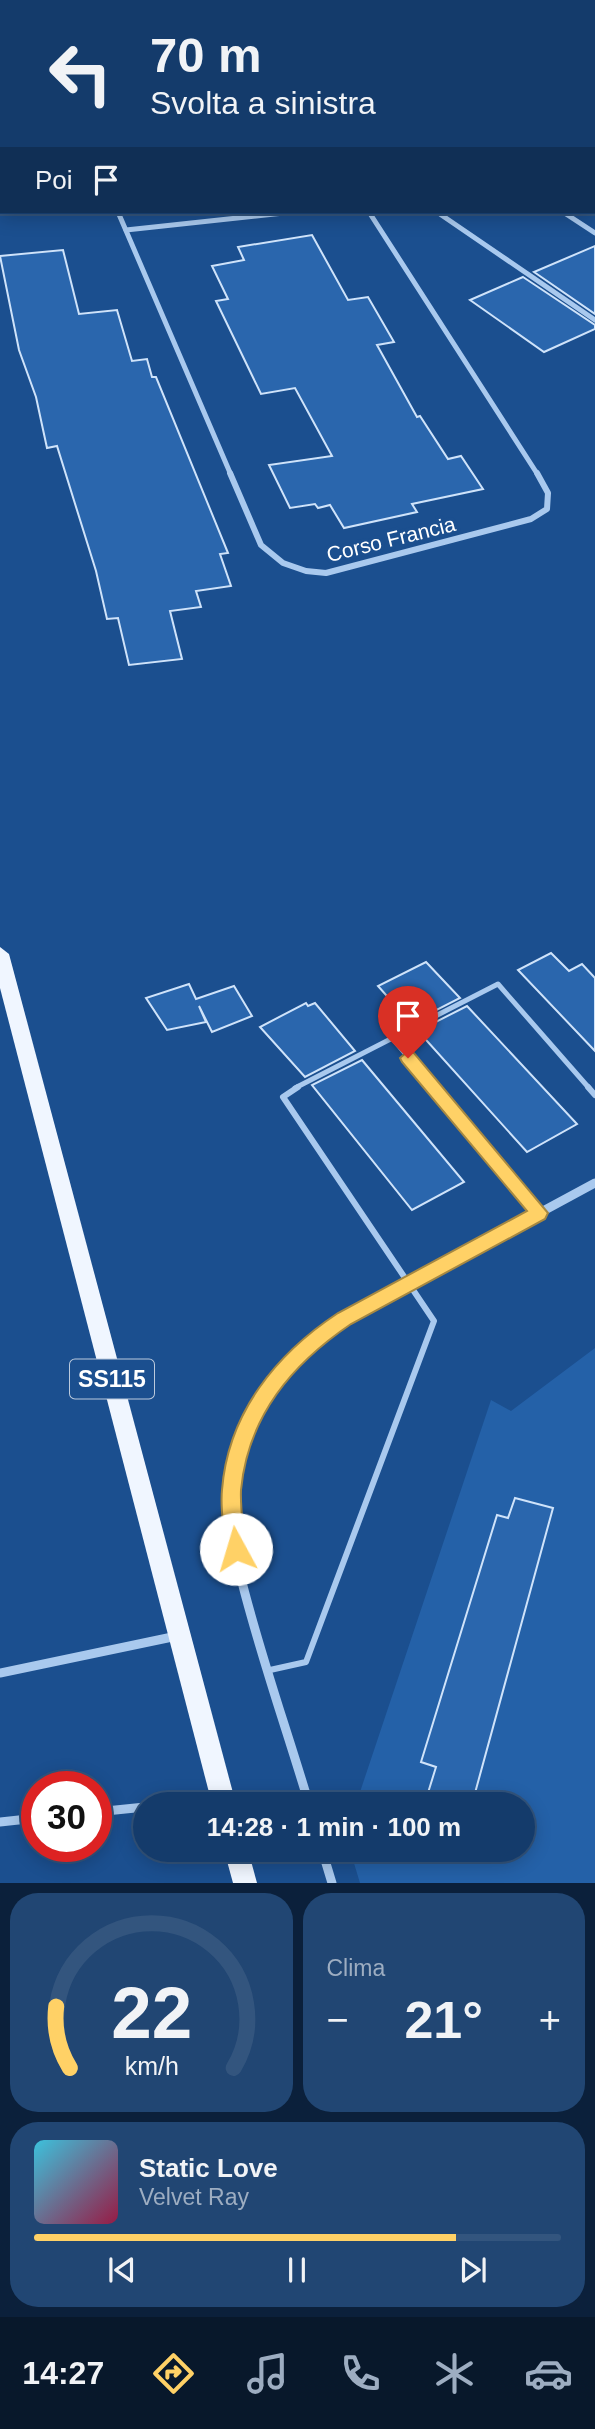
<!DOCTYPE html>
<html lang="it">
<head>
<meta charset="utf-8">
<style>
  body { margin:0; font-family:Arial,sans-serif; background:#214673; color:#f1f3f6; height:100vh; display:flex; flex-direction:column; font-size:26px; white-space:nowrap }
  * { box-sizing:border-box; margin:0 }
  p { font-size:23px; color:#9dadc1 }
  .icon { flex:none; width:38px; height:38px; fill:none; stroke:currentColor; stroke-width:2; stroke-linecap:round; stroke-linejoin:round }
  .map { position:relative; height:1883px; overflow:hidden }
  .side { display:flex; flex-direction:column; gap:10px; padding:10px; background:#0b203b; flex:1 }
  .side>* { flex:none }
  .top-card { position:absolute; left:0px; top:0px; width:595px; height:214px; box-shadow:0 4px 18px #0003,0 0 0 2px #33557e; background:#143b6b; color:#f1f3f6; overflow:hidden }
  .speed { position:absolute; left:21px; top:1771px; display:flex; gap:14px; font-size:35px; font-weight:700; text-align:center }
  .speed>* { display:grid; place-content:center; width:91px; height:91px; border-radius:50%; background:#143b6b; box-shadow:0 4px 18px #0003,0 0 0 2px #33557e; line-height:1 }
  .speed .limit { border:10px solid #d22; background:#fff; color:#111 }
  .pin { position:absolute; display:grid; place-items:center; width:60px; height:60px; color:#fff; margin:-72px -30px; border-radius:50% 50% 50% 0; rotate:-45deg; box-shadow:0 0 7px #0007 }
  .pin .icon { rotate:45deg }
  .me { position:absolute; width:77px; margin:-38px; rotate:354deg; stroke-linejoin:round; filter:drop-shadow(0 0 5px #0008) }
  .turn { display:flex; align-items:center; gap:24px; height:147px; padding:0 35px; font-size:32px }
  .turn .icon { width:91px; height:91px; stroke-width:2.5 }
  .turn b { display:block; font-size:49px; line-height:60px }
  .then { display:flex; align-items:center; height:66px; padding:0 35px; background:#0003; gap:14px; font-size:26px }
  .big { font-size:52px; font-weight:600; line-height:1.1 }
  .side .card { flex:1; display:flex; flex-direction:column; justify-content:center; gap:10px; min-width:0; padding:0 24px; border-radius:28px; background:#214673 }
  .side .dial { align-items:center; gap:0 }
  .dial svg { height:182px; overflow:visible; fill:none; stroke:#33557e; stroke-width:7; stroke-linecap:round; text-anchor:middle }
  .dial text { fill:#f1f3f6; stroke:none }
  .song { display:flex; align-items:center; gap:21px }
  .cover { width:84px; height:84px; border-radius:10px; background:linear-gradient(135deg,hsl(190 70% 55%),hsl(340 70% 35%)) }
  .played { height:7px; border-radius:4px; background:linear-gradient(90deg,#ffd166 80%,#33557e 80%) }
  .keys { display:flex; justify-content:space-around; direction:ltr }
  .heat { display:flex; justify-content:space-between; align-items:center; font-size:38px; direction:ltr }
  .side .tiles { flex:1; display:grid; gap:10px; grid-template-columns:1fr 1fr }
  .card:last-child { grid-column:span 2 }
  .trip { position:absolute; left:133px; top:1792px; width:402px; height:70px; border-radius:35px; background:#143b6b; box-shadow:0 4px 18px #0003,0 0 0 2px #33557e; font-weight:600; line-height:70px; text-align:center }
  .tabs { display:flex; height:112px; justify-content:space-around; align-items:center; background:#08182b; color:#9dadc1 }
  .tabs .icon { width:49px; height:49px }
  .tabs .selected { color:#ffd166 }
  .tabs b { font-size:32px; color:#f1f3f6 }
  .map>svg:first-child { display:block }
</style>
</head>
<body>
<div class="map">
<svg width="595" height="1883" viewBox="0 0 595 1883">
  <rect width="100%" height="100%" fill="#1b4f8f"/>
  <polygon fill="#2461a8" points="595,1348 595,1883 360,1883 350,1850 523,1850 523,1804 356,1804 491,1400 511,1411"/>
  <g fill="#2a66ad" stroke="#cfe3fa" stroke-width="2">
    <polygon points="312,235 348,300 368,297 394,342 377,345 417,417 420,416 448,459 461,456 483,489 412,504 417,512 344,528 330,505 318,508 315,504 290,508 269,465 332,456 295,388 261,394 216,301 228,299 212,266 244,260 238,247"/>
    <polygon points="595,246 595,314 534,272"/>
    <polygon points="63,250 79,314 117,310 132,361 147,359 152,377 156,377 228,553 220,554 231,586 196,591 201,607 170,611 182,659 129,665 118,618 107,619 96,571 57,446 47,448 36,397 19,350 0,256"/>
    <polygon points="523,277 595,325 595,329 544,352 470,300"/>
    <polygon points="551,953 569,971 582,964 595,978 595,1051 518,970"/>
    <polygon points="426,962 460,998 411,1023 378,986"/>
    <polygon points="189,984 196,999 234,986 252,1016 212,1032 199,1006 206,1022 167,1030 146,998"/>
    <polygon points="306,1003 308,1006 315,1003 355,1051 305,1077 260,1027"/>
    <polygon points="467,1006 577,1124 527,1152 418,1031"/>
    <polygon points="362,1060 464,1182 412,1210 312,1085"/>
    <polygon points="515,1498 553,1508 472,1804 451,1804 427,1796 436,1767 421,1762 497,1515 508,1518"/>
  </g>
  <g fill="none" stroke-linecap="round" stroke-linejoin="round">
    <g stroke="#a9c9ee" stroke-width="3.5" stroke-dasharray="2.5 3.5" stroke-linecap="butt">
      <polyline points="593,33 595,35"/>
      <polyline points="593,91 595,93"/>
    </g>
    <polyline stroke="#a9c9ee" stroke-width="3.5" points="545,0 547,2"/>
    <g stroke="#a9c9ee" stroke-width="5">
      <polyline points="392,1038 434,1088"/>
      <polyline points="295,1088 498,984 589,1088"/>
    </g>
    <g stroke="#a9c9ee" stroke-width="6">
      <polyline points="433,1087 539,1214"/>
      <polyline points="588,1087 595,1095"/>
      <polyline points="270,1670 306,1662 434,1321 283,1097 298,1087"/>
    </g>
    <g stroke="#a9c9ee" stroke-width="5">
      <polyline points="393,0 396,2"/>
      <polyline points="118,212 231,475"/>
      <polyline points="369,212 538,475"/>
      <polyline points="437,212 595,320"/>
      <polyline points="563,212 595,233"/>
      <polyline points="126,230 293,212"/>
    </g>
    <polyline stroke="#a9c9ee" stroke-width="6" points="230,473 261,545 283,563 306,571 326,573 531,519 547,509 548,493 537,473"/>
    <g stroke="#a9c9ee" stroke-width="9">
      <polyline points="0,1673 177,1636"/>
      <polyline points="168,1804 219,1799"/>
      <path d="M309 1804C286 1727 258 1649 239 1570 215 1465 256 1378 343 1319 371 1301 403 1287 432 1271 486 1242 541 1212 595 1183"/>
      <polyline points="96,1812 145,1807"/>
      <polyline points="0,1822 37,1818"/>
      <polyline points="322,1850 332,1883"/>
    </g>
    <g fill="#f0f6ff" fill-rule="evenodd">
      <polygon points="0,947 9,954 236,1804 212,1804 0,988"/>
      <polygon points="224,1850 248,1850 257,1883 233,1883"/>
    </g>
  </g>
  <path fill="#ffd166" stroke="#a68842" stroke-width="2" d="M408 1051 414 1053 548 1213 545 1219 351 1324C292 1364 248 1416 241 1490 240 1509 244 1530 245 1549L243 1556 236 1559 229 1556 226 1549C224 1530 220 1509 222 1490 228 1413 276 1354 338 1313L527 1211 402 1062 400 1058Z"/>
  <g text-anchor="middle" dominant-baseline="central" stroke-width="7" stroke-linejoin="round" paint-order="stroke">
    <g font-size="21" fill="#fff" stroke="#1b4f8f">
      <text transform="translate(391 539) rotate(-14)">Corso Francia</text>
    </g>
    <rect fill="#1b4f8f" stroke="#bbcadd" stroke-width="2" x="70" y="1359.5" width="84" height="39" rx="5"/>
    <g font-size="23" font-weight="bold" fill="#fff">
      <text x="112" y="1379">SS115</text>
    </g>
  </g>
</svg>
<div class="speed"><div class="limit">30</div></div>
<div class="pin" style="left:408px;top:1058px;background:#d93025"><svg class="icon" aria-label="arrive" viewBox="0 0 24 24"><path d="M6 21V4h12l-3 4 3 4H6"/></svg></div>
<svg class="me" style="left:236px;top:1549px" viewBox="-20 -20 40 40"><circle r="19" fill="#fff"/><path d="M0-13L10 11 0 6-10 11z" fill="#ffd166"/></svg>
<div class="trip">14:28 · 1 min · 100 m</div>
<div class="top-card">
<div class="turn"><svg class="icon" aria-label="left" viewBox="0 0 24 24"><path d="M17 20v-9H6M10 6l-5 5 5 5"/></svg><div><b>70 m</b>Svolta a sinistra</div></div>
<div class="then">Poi<svg class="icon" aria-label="arrive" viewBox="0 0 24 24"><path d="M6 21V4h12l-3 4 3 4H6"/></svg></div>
</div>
</div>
<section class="side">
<div class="tiles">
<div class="card dial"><svg viewBox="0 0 100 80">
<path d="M14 69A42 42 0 1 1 86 69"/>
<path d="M14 69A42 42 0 0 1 8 42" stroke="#ffd166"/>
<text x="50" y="56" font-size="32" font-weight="700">22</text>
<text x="50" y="72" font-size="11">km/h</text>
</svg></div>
<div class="card"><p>Clima</p>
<div class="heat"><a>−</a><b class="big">21°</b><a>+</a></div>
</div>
<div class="card">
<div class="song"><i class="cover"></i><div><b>Static Love</b><p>Velvet Ray</p></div></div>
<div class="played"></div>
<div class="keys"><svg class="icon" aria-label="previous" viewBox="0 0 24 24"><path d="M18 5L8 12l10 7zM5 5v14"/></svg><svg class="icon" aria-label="pause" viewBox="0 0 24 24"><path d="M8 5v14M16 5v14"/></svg><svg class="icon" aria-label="next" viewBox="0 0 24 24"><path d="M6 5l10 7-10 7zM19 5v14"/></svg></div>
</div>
</div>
</section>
<nav class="tabs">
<b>14:27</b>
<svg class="icon selected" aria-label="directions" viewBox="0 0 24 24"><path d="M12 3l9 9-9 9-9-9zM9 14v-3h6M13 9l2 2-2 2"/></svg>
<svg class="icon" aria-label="music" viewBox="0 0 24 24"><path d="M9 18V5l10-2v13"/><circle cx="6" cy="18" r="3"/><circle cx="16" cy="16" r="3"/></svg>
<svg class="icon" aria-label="phone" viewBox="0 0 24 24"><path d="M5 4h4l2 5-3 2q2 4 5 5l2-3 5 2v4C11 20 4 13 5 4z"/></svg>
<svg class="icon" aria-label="climate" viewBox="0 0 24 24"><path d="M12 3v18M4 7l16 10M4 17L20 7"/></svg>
<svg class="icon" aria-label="car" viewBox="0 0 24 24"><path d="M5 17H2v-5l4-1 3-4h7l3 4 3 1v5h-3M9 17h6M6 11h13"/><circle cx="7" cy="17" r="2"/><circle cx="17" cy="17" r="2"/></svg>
</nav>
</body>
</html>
